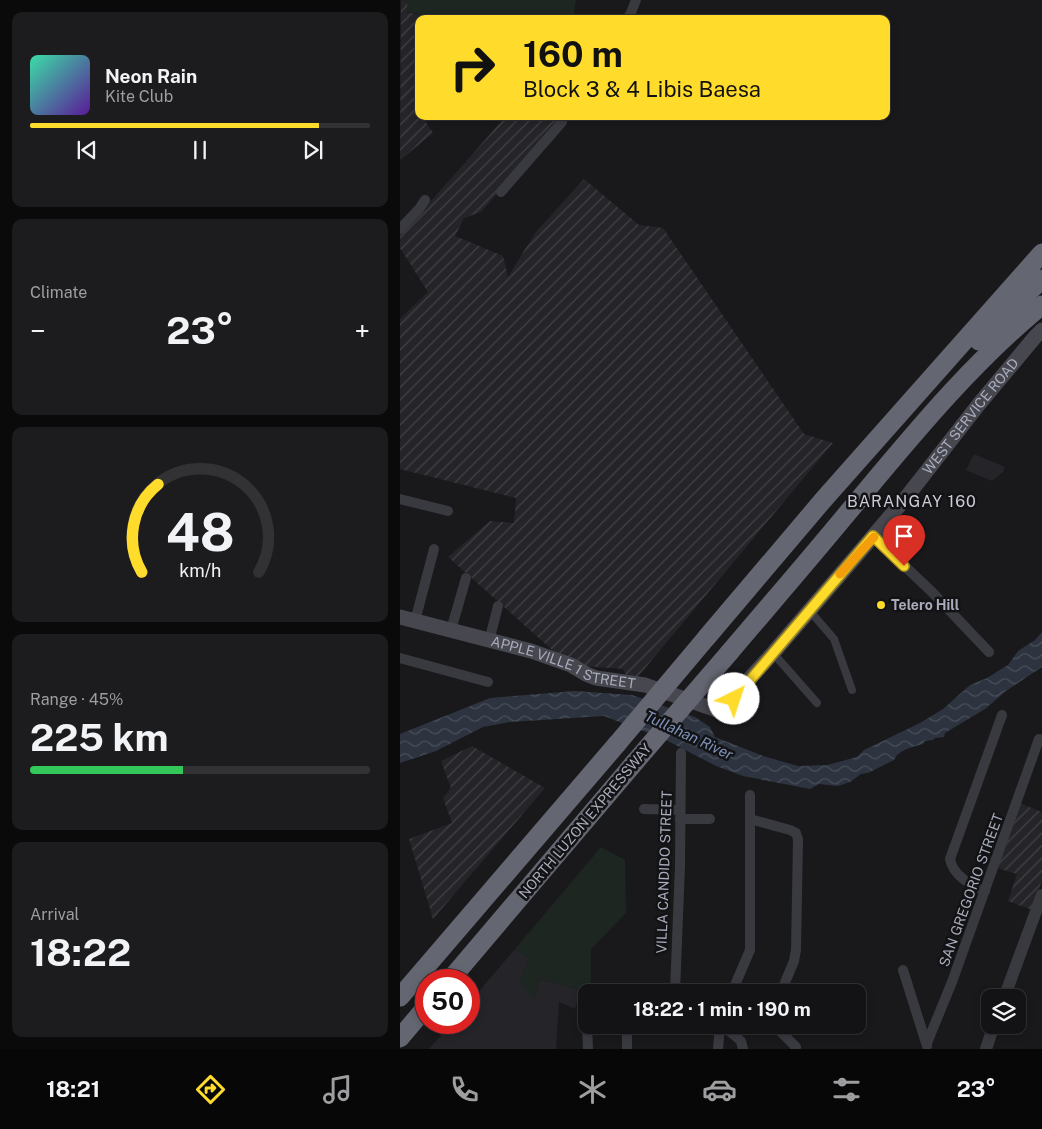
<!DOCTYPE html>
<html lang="en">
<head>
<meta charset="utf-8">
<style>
  body { margin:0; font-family:"Public Sans",sans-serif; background:#1c1b1d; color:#f1f3f6; height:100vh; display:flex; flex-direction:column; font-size:19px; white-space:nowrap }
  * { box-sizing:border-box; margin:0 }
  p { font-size:16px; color:#9d9ea0 }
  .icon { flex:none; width:28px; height:28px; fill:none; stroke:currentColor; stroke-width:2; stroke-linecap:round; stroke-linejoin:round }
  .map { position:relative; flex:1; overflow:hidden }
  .sheet { display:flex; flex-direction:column; gap:12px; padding:12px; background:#0a0a0b; width:400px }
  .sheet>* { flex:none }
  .hud { position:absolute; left:15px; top:15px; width:475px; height:105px; border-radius:10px; box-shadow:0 2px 8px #0003,0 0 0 1px #323234; background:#ffdc2c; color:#111; overflow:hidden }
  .controls { position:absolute; left:581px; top:989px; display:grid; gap:10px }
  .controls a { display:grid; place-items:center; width:45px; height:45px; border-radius:10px; background:#131214; box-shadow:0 2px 8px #0003,0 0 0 1px #323234; font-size:25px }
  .speed { position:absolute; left:15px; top:969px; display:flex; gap:10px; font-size:25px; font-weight:700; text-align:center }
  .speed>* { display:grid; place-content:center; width:65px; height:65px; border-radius:50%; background:#131214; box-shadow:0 2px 8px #0003,0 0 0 1px #323234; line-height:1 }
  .speed .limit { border:8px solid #d22; background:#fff; color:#111 }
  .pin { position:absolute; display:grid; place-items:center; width:42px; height:42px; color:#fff; margin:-51px -21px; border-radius:50% 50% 50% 0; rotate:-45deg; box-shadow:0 0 5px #0007 }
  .pin .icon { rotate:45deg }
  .me { position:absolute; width:55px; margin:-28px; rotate:41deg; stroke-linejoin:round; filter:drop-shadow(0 0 4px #0008) }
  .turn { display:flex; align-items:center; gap:18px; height:105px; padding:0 25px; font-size:22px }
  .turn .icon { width:65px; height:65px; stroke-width:2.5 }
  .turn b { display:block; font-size:35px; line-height:42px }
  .big { font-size:38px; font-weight:700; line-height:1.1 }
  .sheet .tile { flex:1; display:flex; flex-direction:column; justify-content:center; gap:8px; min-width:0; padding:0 18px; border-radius:10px; background:#1c1b1d }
  .sheet .dial { align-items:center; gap:0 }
  .dial svg { height:130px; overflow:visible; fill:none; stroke:#323234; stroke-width:7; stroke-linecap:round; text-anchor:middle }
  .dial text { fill:#f1f3f6; stroke:none }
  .song { display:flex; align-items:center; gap:15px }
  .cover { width:60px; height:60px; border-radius:8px; background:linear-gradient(135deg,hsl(160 70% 55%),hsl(270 70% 35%)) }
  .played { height:5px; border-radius:2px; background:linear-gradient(90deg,#ffdc2c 85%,#323234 85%) }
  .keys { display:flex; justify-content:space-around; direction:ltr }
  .heat { display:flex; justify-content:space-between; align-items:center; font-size:28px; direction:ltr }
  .charge { height:8px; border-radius:4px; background:linear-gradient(90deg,#34c759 45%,#323234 0) }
  .trip { position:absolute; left:178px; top:984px; width:288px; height:50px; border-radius:10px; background:#131214; box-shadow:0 2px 8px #0003,0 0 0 1px #323234; font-weight:700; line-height:50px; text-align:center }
  .tabs { display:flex; height:80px; justify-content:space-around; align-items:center; background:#080708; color:#9d9ea0 }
  .tabs .icon { width:35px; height:35px }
  .tabs .active { color:#ffdc2c }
  .tabs b { font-size:22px; color:#f1f3f6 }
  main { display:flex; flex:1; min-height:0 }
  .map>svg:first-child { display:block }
</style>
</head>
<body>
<main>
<section class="sheet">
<div class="tile">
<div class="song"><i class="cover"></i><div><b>Neon Rain</b><p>Kite Club</p></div></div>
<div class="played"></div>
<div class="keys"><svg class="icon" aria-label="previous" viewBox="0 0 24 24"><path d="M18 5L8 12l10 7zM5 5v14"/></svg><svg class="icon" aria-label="pause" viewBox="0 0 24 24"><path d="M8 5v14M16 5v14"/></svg><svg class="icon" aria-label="next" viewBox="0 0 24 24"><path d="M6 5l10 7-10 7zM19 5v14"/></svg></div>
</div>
<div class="tile"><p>Climate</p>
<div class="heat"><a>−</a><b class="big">23°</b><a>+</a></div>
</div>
<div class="tile dial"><svg viewBox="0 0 100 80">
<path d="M14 69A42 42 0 1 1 86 69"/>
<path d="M14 69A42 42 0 0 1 24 15" stroke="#ffdc2c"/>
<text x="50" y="56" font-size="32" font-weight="700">48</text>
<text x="50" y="72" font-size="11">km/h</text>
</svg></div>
<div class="tile"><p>Range · 45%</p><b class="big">225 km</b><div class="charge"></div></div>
<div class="tile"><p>Arrival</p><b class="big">18:22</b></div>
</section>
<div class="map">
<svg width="642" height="1049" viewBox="0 0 642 1049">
  <defs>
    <pattern id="industrial-furrows" width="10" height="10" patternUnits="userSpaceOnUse" patternTransform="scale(1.25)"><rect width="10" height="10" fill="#252428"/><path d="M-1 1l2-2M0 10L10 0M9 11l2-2" fill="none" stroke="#424145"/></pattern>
    <pattern id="water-waves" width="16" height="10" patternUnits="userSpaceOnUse" patternTransform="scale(1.25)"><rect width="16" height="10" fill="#2d3440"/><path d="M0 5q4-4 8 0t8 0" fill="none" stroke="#494f5a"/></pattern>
  </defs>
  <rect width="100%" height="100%" fill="#19181b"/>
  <g fill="#252428">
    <polygon points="574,454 605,467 603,472 592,481 566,470"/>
    <polygon points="115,949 129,958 134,999 140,979 181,990 175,1009 159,1002 156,1049 29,1049 52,1023 69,1022 69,1003"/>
  </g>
  <g fill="url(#industrial-furrows)">
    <polygon points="1,0 8,2 7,12 36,19 19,19 19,107 17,109 19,116 22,116 33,133 0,160"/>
    <polygon points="106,116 158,116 160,122 81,212 64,218 55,236 103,256 108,277 135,233 184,179 239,225 263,228 404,434 433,443 231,685 223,669 183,666 159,656 48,557 90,521 114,523 116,498 0,469 0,319 28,292 0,248 0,233 16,218"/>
    <polygon points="72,746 145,788 33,919 9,839 52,823 43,798 51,788 41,761"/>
    <polygon points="619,803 642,812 642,880 632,910 608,901 617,874 597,868"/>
  </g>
  <g fill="#1d2620">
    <polygon points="1,0 176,0 173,19 36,19 7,11 8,2"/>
    <polygon points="201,847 225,860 226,913 191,949 191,992 185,989 181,990 140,979 134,999 120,981 129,958 115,949"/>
  </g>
  <path fill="url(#water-waves)" d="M642 632V667L606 691 585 709 545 733 544 737 535 738 533 740 525 741 523 744C513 747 499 749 494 760L468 773 461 774 450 782 438 786 419 784 410 789 343 776 316 766 264 739 204 716 110 722 83 727 36 751 0 763V734L90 698 175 691 232 695 295 717 310 727 315 737 366 757 398 766 427 765 457 757 464 750 520 723 543 709 570 685 587 678 608 665 618 651 635 640Z"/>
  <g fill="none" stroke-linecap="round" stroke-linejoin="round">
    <g stroke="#393940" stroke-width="8">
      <polyline points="409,610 434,639 452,690"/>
      <polyline points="373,653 417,703"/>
    </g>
    <g stroke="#393940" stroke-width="10">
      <polyline points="226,19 230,15 236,0"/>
      <polyline points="101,192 162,122 163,116"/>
      <polyline points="0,229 19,209 25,200"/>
      <polyline points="0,499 48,511"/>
      <polyline points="473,536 532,592 589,652"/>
      <polyline points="15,621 34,549"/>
      <polyline points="51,630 66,578"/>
      <polyline points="89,641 98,606"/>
      <polyline points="0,658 88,682"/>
      <polyline points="244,809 280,810"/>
      <polyline points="280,819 310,819"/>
      <polyline points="350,819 390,830 396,833 398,839 396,950 394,961 381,992"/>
      <path d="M585 891C571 885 553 876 550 859L602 715"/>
      <polyline points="503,970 527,1046"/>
      <polyline points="275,992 280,865 281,753"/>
      <polyline points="332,992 350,950 350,795"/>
      <polyline points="187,1025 188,1049"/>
      <polyline points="322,1025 341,1041 343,1049"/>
      <polyline points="374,1025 396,1047 395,1049"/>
      <polyline points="527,1043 552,982 639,739"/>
      <polyline points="227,1049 227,1025"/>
      <polyline points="318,1049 320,1025"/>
    </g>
    <g stroke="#393940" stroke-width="12">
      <polyline points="604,998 642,895"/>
      <polyline points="586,1049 594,1025"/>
    </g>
    <path stroke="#474750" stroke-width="15" id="s1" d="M0 617 131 651 171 665 186 674 196 678 245 685 308 707 317 710 322 709 373 653 505 499 579 404 635 337 642 330"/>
    <g stroke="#646671" stroke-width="19">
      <polyline points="579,341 642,279"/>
      <polyline points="307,637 424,499 642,253"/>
      <path d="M329 653C368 607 407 562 445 516 507 442 567 367 642 305"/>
      <polyline points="50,980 235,762"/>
      <polyline points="0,997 217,744"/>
      <polyline points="0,1038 26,1007"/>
    </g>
    <g stroke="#646671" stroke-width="19">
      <polyline points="217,744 307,637"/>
      <polyline points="235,762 329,653"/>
    </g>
  </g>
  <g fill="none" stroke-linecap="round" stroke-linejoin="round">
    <defs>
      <polyline id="route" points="334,699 473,536 504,566"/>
    </defs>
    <use href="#route" stroke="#a68f1d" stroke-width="12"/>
    <use href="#route" stroke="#ffdc2c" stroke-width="9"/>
    <polyline stroke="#f59e0b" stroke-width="9" points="440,574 474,537"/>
  </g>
  <circle fill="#ffdc2c" stroke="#131316" stroke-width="2" cx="481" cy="605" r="5"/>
  <g text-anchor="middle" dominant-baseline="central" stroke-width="5" stroke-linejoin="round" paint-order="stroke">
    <g font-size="14" fill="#a9acbb" stroke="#131316">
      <text stroke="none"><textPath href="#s1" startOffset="721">WEST SERVICE ROAD</textPath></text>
      <text stroke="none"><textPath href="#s1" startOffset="170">APPLE VILLE 1 STREET</textPath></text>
      <text transform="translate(185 821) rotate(-50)">NORTH LUZON EXPRESSWAY</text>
      <text transform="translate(264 872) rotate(-88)">VILLA CANDIDO STREET</text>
      <text transform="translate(571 890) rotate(-70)">SAN GREGORIO STREET</text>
    </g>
    <g font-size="14" font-weight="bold" fill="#a9acbb" stroke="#131316" text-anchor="start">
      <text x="491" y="605">Telero Hill</text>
    </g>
    <g font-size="15" font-style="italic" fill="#7e93b9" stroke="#131316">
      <text transform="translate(289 735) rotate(25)">Tullahan River</text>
    </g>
    <g font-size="16" letter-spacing="1" fill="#cbccd7" stroke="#131316">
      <text x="512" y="501">BARANGAY 160</text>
    </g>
  </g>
</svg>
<div class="controls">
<a><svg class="icon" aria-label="layers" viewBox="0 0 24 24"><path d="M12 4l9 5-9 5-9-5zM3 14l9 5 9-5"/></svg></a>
</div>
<div class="speed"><div class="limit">50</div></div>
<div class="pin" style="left:504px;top:566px;background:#d93025"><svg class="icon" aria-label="arrive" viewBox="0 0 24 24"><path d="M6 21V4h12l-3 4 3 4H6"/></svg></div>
<svg class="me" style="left:334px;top:699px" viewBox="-20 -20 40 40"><circle r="19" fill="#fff"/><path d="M0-13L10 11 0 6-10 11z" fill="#ffdc2c"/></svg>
<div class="trip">18:22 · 1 min · 190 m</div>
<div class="hud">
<div class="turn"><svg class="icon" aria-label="right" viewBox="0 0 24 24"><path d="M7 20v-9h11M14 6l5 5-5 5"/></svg><div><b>160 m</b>Block 3 &amp; 4 Libis Baesa</div></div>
</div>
</div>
</main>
<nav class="tabs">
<b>18:21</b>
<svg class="icon active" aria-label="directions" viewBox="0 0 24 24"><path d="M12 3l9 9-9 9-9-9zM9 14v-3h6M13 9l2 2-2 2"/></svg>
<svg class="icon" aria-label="music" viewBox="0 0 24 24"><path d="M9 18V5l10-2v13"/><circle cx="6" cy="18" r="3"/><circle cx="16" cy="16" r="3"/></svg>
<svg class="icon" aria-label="phone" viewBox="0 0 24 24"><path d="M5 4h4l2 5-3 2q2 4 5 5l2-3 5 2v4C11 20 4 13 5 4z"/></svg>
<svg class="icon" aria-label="climate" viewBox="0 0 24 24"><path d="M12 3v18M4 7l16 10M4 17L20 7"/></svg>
<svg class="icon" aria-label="car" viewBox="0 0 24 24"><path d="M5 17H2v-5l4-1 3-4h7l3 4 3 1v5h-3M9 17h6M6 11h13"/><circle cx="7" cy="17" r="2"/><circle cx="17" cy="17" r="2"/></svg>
<svg class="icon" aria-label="filters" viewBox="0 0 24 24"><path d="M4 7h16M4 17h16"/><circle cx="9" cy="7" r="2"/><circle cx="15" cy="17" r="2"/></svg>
<b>23°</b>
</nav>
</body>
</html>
